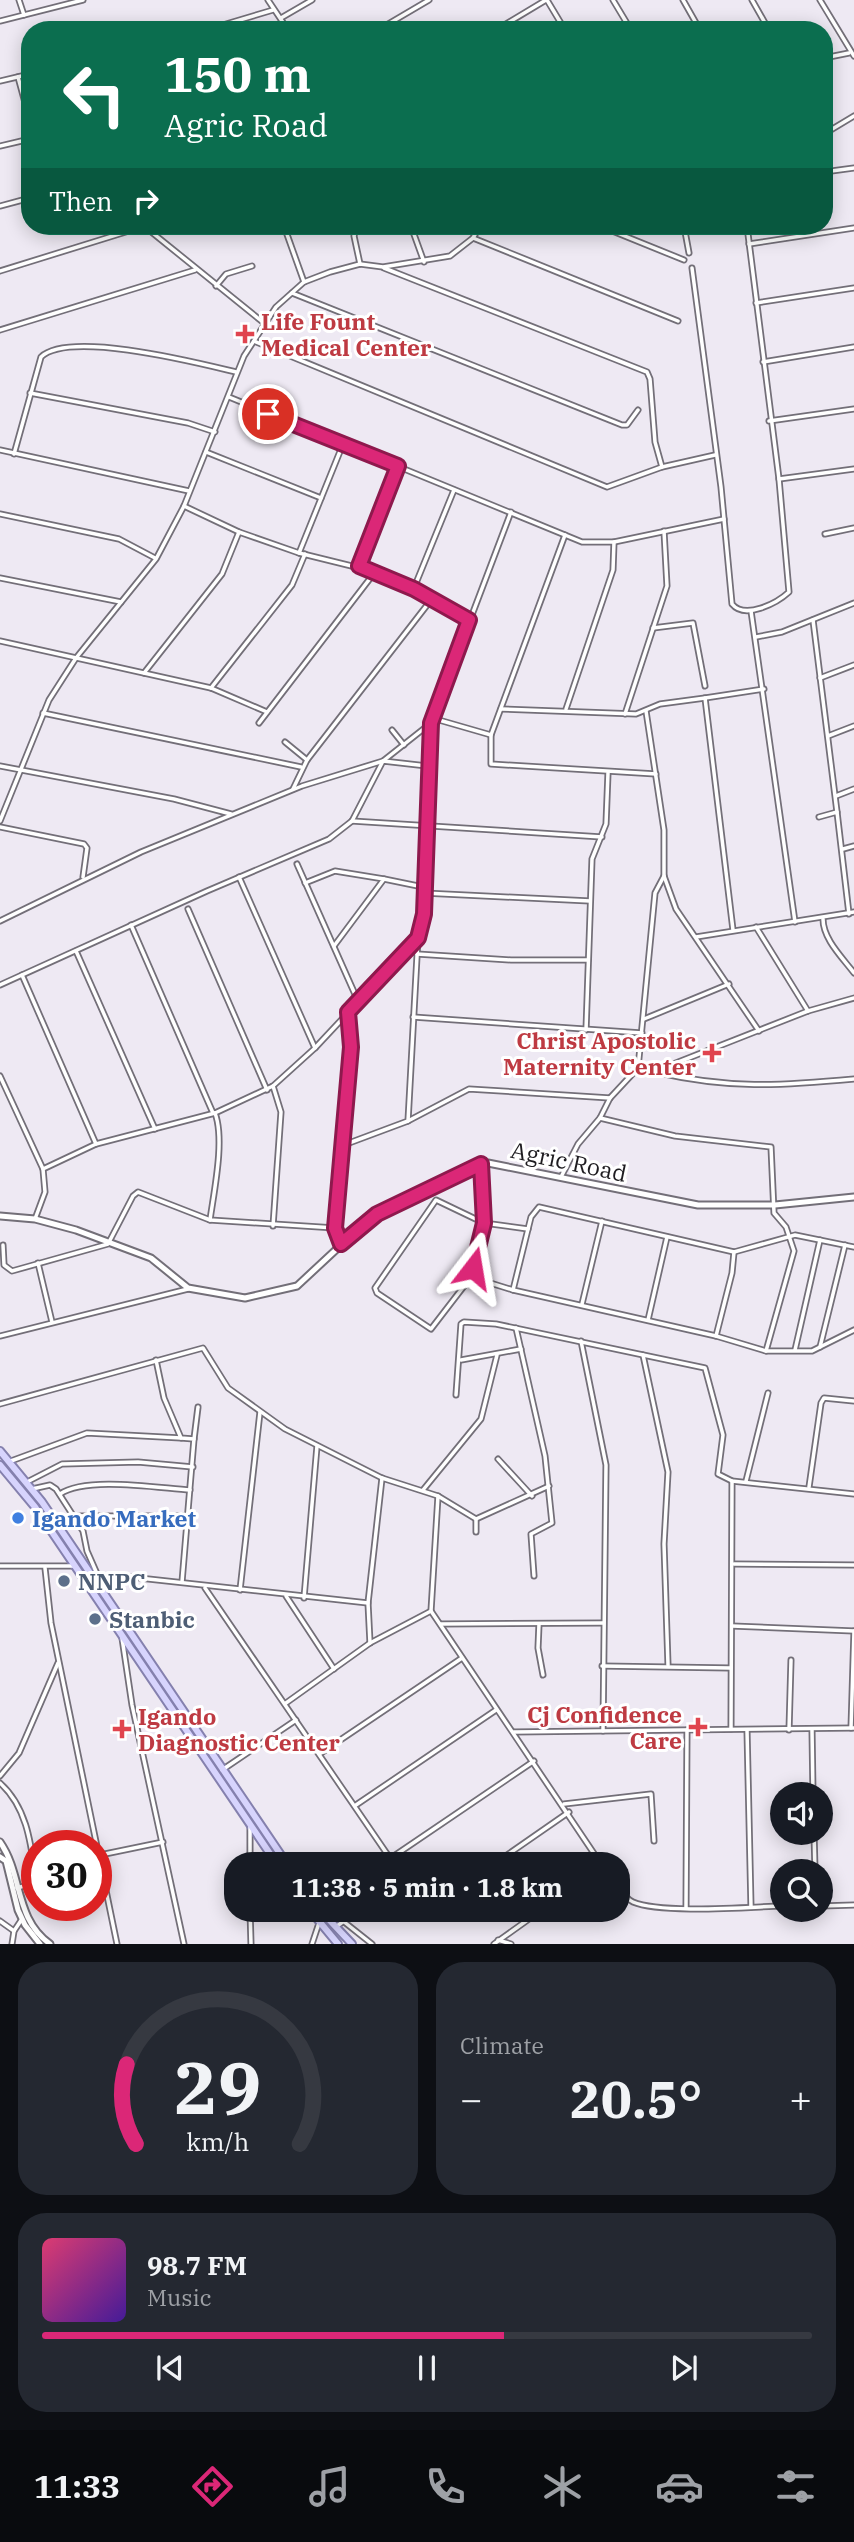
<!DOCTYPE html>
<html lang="en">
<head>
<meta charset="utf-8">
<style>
  body { margin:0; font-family:"IBM Plex Serif",serif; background:#242831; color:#f1f3f6; height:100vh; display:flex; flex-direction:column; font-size:26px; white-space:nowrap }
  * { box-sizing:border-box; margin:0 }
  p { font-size:23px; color:#9ea1a6 }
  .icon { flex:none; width:38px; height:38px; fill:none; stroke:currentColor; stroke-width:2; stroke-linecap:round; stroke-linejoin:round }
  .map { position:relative; height:1944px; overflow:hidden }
  .side { display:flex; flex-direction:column; gap:18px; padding:18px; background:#0d0f14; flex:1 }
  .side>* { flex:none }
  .top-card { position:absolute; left:21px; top:21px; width:812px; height:214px; border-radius:28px; box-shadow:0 4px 18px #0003; background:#0b6e4f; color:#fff; overflow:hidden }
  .fabs { position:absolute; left:770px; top:1782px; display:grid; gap:14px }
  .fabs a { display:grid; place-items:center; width:63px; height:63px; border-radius:50%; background:#171b24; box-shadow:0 4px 18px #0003; font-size:35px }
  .speed { position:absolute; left:21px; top:1830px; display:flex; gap:14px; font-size:35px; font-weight:700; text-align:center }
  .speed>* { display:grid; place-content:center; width:91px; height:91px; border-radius:50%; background:#171b24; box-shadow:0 4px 18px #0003; line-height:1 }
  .speed .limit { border:10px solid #d22; background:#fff; color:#111 }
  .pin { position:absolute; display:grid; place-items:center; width:60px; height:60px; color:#fff; margin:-30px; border:4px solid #fff; border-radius:50%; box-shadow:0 2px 7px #0007 }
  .me { position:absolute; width:77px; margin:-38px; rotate:14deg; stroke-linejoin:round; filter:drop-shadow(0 0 5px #0008) }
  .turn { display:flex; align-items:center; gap:24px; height:147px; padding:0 28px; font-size:32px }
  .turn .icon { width:91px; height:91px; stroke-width:2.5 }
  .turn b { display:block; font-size:49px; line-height:60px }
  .then { display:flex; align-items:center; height:66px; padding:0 28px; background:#0003; gap:14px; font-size:26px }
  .big { font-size:52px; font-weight:700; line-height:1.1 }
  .side .card { flex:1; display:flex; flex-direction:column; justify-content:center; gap:10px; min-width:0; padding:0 24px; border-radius:28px; background:#242831 }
  .side .dial { align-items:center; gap:0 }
  .dial svg { height:182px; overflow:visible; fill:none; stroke:#363941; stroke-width:7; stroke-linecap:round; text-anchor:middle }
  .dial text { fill:#f1f3f6; stroke:none }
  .song { display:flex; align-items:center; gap:21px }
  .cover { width:84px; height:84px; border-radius:10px; background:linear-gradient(135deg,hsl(340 70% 55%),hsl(260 70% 35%)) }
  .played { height:7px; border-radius:4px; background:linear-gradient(90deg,#db2777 60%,#363941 60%) }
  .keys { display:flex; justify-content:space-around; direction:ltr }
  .heat { display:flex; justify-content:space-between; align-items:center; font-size:38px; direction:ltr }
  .side .tiles { flex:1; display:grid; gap:18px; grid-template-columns:1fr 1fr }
  .card:last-child { grid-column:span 2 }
  .trip { position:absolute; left:224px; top:1852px; width:406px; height:70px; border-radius:28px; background:#171b24; box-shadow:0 4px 18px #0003; font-weight:700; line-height:70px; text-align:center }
  .tab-bar { display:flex; height:112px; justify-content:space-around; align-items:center; background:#090b0e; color:#9ea1a6 }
  .tab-bar .icon { width:49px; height:49px }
  .tab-bar .current { color:#db2777 }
  .tab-bar b { font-size:32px; color:#f1f3f6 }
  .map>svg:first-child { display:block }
</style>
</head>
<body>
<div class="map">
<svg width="854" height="1944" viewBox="0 0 854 1944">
  <rect width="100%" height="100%" fill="#eee9f3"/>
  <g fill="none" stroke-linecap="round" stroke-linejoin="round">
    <defs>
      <g id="street">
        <polyline points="19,0 24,15"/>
        <polyline points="268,0 288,30"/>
        <polyline points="547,0 565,30"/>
        <polyline points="613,0 631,30"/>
        <polyline points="683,0 700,30"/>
        <polyline points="752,0 769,30"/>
        <polyline points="820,0 854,56"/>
        <polyline points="281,18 312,0"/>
        <polyline points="0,21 83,0"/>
        <polyline points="206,30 273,10"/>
        <polyline points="378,30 429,0"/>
        <polyline points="496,30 546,0"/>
        <polyline points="824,58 849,53"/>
        <polyline points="18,77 30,121"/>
        <polyline points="0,81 30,74"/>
        <polyline points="824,134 854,116"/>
        <polyline points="0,146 30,139"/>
        <polyline points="824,172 854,168"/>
        <polyline points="0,206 30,198"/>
        <polyline points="144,226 264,323"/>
        <polyline points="284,226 304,282"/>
        <polyline points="411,226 424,262"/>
        <polyline points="600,226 684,260"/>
        <polyline points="684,226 689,253"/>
        <polyline points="473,238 678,321"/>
        <polyline points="749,244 854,228"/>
        <polyline points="360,264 354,236 355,232 375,226"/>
        <polyline points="384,268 647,372 650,379 655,442 662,467"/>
        <path d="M692 268 721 487 732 604C745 620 777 603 789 592L779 479 747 226"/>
        <polyline points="0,271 145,226"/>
        <polyline points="216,286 226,274 252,266"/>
        <polyline points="292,293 622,425 627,425 638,410"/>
        <polyline points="756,303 854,288"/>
        <polyline points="0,330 195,270"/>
        <polyline points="254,341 607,487 662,467 715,455"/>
        <polyline points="763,362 854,347"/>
        <polyline points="30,393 188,423 215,432"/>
        <polyline points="229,397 582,542 614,542 724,519"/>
        <polyline points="769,421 854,409"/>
        <polyline points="0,450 189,491"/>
        <polyline points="206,452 321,498"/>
        <path d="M14 454 41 357C69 330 198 363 236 372"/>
        <polyline points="779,479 854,469"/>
        <polyline points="184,506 239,532 299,553 376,572 469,620"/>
        <polyline points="0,514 119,539 155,558"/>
        <polyline points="825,534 854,528"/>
        <polyline points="565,535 491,735 491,764 656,774"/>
        <polyline points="299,553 343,444"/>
        <polyline points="359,565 398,466"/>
        <polyline points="0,578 121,602"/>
        <polyline points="414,588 454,490"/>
        <polyline points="751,611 795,922"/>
        <polyline points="813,620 837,812"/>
        <polyline points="653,628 693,623 705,686"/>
        <polyline points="756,637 782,632 854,603"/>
        <polyline points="0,641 211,688 267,712"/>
        <polyline points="144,673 222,574 239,532"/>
        <polyline points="820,678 854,665"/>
        <polyline points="211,688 292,585 305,554"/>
        <polyline points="501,709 636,714 660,704 705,698"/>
        <polyline points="566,709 613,570 614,542"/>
        <polyline points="646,711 664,830 664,876 676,909 759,1031"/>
        <polyline points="43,713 301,767"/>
        <polyline points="625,714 667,586 664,531"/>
        <polyline points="432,718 491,735"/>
        <polyline points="259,723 375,572"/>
        <polyline points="392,730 404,745"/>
        <polyline points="828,736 854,726"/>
        <polyline points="285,742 307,760"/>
        <polyline points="0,766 174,799 231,814"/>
        <polyline points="293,789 307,760 431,600"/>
        <polyline points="836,796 854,789"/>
        <polyline points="819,817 837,812 849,914"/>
        <polyline points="0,821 49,700 76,658 156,559 184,506 244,356 276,307 304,282 330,272 360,264 383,267 450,256 473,238 480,226"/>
        <polyline points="352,821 602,837"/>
        <polyline points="0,827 84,844 87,848 83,877"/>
        <polyline points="843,849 854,846"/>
        <polyline points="297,864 358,1001"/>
        <polyline points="239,877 315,1048"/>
        <polyline points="384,879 423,887"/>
        <polyline points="305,883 335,871 384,879 334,946"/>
        <polyline points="424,893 590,901"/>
        <polyline points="188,909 267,1090"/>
        <path d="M823 919C823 939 842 957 854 973"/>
        <polyline points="0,921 141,852 302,786 383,761 431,723"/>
        <polyline points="131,925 213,1113"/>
        <polyline points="756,927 808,1011"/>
        <polyline points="733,930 705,698 764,689"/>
        <polyline points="696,937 854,912"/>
        <polyline points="76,951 155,1129"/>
        <polyline points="417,954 511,960 588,960"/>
        <polyline points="22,975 96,1144"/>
        <polyline points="0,985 207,891 329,839 352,821 383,761 427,766"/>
        <polyline points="413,1017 642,1033"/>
        <polyline points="644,1019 729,984"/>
        <polyline points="586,1030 592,859 606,824 608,773"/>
        <polyline points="639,1068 653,1072 808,1011 854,998"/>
        <path d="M655 1072C729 1089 779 1086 854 1079"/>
        <polyline points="0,1076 43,1169"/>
        <polyline points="600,1118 675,1136 771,1147 774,1213 786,1227 794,1251 766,1351"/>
        <polyline points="408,1121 469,1089 610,1098"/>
        <polyline points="341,1146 408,1121 418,938 424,914 431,723 511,512"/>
        <polyline points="481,1165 484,1223 528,1229"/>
        <polyline points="561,1177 578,1144 600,1118 610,1098 638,1068 655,893 664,876"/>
        <polygon points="436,1200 484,1223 471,1277 431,1329 377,1293 375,1288"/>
        <polyline points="35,1219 45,1192 43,1169 96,1144 215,1113 273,1086 315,1048 418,938"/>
        <path d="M210 1220C214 1191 225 1140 215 1113"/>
        <polyline points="273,1226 281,1112 273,1086"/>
        <polyline points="341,1244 335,1228 351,1047 348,1012"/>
        <polyline points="3,1245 4,1265 12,1271 108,1244 133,1196 138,1192 210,1220 335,1228"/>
        <polyline points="38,1263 52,1322"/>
        <polyline points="471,1277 513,1290 716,1336 766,1351 812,1351 854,1330"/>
        <polyline points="513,1290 531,1217 539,1207 734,1252 795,1235 854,1247"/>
        <polyline points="582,1304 602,1221"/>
        <polyline points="648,1320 667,1237"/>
        <polyline points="516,1328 545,1456 552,1523 531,1534 534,1576"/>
        <polyline points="0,1336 188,1289"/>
        <polyline points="716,1336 732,1273 734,1252"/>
        <polyline points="581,1341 606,1465 603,1731"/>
        <polyline points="820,1347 845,1245"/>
        <polyline points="795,1350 820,1240"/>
        <polyline points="643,1355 668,1472 664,1544 668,1665"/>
        <polyline points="156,1360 164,1398 181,1438 194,1439 182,1582"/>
        <polyline points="461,1360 521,1349"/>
        <polyline points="456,1395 461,1324 464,1322 496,1324 705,1368 723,1435 718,1474 732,1481 854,1494"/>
        <polyline points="0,1404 203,1348 228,1388 285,1429 382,1478 438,1496 476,1519 549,1486"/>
        <polyline points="194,1439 198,1407"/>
        <polyline points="498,1459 532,1496"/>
        <polyline points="11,1461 87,1433 181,1438"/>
        <polyline points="746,1481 768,1393"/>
        <polyline points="27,1482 62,1464 138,1462 193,1467"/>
        <polyline points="809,1487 821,1403 824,1398 854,1401"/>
        <polyline points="32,1489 50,1485 56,1489 83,1531 87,1551 98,1576"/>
        <polyline points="423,1490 481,1419 497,1355"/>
        <path d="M60 1494C86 1476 158 1488 190 1490"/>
        <polyline points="438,1496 431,1611 601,1864"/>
        <polyline points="74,1516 189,1516"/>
        <polyline points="476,1532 476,1519"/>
        <polyline points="734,1564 854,1565"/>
        <polyline points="0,1566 75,1566"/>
        <polyline points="45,1568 51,1623 117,1944"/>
        <polyline points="93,1577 121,1576 368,1603"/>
        <polyline points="205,1588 394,1864"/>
        <polyline points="240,1590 260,1412"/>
        <polyline points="286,1596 334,1669"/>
        <polyline points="304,1598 317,1446"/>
        <polyline points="441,1624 603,1623"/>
        <polyline points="539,1624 538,1648 543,1675"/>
        <polyline points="732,1626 854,1631"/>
        <polyline points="122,1638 132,1705 184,1944"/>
        <polyline points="370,1643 368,1603 382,1478"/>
        <polyline points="602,1666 730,1668"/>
        <polyline points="286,1703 370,1643 431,1611"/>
        <polyline points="851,1728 854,1631"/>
        <polyline points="731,1729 732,1481"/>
        <polyline points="747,1730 751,1907"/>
        <polyline points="789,1730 791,1660"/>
        <polyline points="812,1730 813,1794"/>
        <polyline points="514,1732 854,1728"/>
        <polyline points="321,1753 462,1658"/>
        <polyline points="222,1770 296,1720"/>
        <polyline points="0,1776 19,1753 58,1663"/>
        <path d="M0 1783C27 1807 31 1844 36 1879L31 1884 17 1888"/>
        <polyline points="564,1804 651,1794 654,1841"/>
        <polyline points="356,1805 496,1710"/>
        <polyline points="814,1832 815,1871"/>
        <polyline points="100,1855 163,1842"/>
        <polyline points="391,1858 534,1761"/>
        <polyline points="250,1864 250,1827"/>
        <polyline points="319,1864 322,1860"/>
        <polyline points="494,1864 569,1812"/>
        <path d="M618 1886C622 1892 626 1899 633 1902 661 1914 749 1907 782 1906"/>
        <polyline points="821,1906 854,1905"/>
        <polyline points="686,1908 687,1730"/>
        <polyline points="250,1909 251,1944"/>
        <polyline points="334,1909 343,1921 372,1944"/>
        <polyline points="0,1921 14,1931"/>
        <polyline points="337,1926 361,1909"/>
        <polyline points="498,1940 511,1944"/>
        <polyline points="12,1944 14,1931 22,1919"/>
        <polyline points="312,1944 319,1923"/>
        <polyline points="494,1944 543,1909"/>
      </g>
      <g id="secondary">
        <polyline points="0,1216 35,1219 76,1230 151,1258 188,1288 245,1298 297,1286 369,1219 468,1168 488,1163 698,1205 775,1205 854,1197"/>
        <path d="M0 1842C23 1875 14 1918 50 1944"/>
        <polyline points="0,1857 6,1861 18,1910 25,1925 40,1944"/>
      </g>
      <g id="primary">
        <polyline points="0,1451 42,1502 287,1864"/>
        <polyline points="0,1465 35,1507 277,1864"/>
        <polyline points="309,1909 338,1944"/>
        <polyline points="319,1909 352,1944"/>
      </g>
    </defs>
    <use href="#street" stroke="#736f78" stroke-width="7"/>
    <use href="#secondary" stroke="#736f78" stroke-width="9"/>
    <use href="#primary" stroke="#8581ae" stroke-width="10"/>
    <use href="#street" stroke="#fff" stroke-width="3.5"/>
    <use href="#secondary" stroke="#fff" stroke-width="5"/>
    <use href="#primary" stroke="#d7d4fd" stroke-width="6"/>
  </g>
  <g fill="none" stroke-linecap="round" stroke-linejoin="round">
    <defs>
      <polyline id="route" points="268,414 398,466 359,566 414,589 469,620 431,723 424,914 418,938 348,1012 351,1047 335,1228 341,1244 377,1214 481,1164 484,1223 473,1268"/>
    </defs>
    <use href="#route" stroke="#8e194d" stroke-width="18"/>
    <use href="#route" stroke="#db2777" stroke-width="12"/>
  </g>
  <g fill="#e0444e" stroke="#fff" stroke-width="2.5">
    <path d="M241.5 323.5h7v7h7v7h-7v7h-7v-7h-7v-7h7z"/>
    <path d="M708.5 1042.5h7v7h7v7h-7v7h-7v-7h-7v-7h7z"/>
    <path d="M694.5 1716.5h7v7h7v7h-7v7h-7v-7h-7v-7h7z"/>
    <path d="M118.5 1718.5h7v7h7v7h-7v7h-7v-7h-7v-7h7z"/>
  </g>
  <circle fill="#3f7fe0" stroke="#fff" stroke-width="2.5" cx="18" cy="1518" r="7"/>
  <g fill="#5c6f8a" stroke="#fff" stroke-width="2.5">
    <circle cx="64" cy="1581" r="7"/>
    <circle cx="95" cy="1619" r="7"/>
  </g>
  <g text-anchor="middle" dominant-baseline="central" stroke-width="6" stroke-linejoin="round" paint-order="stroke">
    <g font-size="23" font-weight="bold" fill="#be3a42" stroke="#fff" text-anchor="start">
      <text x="261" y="321">Life Fount<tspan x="261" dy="26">Medical Center</tspan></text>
      <text x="696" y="1040" text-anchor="end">Christ Apostolic<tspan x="696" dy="26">Maternity Center</tspan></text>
      <text x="682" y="1714" text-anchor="end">Cj Confidence<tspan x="682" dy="26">Care</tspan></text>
      <text x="138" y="1716">Igando<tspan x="138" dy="26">Diagnostic Center</tspan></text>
    </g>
    <g font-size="23" fill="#1e1c20" stroke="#fff">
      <text transform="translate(569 1161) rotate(12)">Agric Road</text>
    </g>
    <g font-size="23" font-weight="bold" fill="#366cbe" stroke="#fff" text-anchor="start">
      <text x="32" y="1518">Igando Market</text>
    </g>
    <g font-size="23" font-weight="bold" fill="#4e5e75" stroke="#fff" text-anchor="start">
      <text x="78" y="1581">NNPC</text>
      <text x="109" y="1619">Stanbic</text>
    </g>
  </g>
</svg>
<div class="fabs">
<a><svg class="icon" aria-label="sound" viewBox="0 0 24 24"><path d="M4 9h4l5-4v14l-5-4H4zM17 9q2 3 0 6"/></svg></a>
<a><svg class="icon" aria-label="search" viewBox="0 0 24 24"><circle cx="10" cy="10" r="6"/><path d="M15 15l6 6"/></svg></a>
</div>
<div class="speed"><div class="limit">30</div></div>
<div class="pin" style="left:268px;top:414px;background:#d93025"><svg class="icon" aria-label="arrive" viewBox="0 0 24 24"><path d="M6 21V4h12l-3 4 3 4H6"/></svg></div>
<svg class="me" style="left:473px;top:1268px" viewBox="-20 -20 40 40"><path d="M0-17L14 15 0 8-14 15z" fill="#db2777" stroke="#fff" stroke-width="4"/></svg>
<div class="trip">11:38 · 5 min · 1.8 km</div>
<div class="top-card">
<div class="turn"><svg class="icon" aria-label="left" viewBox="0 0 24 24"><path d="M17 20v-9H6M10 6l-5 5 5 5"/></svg><div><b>150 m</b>Agric Road</div></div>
<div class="then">Then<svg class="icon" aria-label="right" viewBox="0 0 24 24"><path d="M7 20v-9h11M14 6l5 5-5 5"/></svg></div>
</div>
</div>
<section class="side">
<div class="tiles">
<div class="card dial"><svg viewBox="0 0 100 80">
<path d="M14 69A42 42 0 1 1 86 69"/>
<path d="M14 69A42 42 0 0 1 10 34" stroke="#db2777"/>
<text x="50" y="56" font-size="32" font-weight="700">29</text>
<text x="50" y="72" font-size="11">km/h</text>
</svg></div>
<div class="card"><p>Climate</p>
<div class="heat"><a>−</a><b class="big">20.5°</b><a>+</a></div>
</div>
<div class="card">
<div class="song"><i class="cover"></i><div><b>98.7 FM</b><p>Music</p></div></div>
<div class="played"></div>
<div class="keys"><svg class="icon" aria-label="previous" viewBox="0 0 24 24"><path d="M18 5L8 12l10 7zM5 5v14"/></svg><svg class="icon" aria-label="pause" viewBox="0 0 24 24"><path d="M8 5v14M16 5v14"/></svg><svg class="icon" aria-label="next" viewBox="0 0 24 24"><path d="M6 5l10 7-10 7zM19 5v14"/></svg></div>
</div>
</div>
</section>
<nav class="tab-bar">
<b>11:33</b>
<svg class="icon current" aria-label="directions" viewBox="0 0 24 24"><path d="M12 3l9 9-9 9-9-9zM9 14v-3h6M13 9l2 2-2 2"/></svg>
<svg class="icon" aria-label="music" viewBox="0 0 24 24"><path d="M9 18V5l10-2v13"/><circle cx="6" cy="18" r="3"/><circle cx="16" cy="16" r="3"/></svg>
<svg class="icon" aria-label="phone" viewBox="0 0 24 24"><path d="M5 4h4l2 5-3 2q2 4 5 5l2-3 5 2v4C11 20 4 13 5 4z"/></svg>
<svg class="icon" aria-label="climate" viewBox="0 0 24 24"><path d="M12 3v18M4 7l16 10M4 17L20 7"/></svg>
<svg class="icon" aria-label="car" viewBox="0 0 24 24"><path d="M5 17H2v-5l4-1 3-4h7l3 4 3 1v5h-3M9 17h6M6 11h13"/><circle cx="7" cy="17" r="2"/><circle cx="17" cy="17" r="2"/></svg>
<svg class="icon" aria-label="filters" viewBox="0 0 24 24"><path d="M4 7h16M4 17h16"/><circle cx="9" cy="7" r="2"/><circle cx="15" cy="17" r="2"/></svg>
</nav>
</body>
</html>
